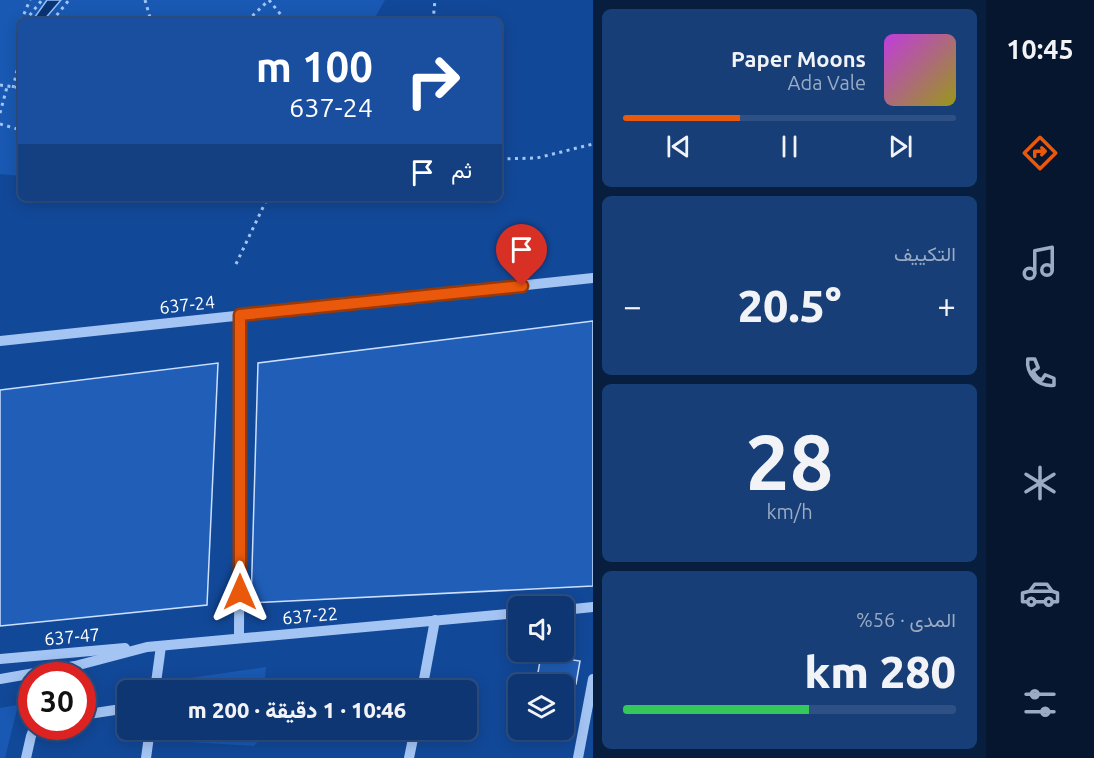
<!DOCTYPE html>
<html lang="ar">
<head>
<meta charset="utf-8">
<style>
  body { margin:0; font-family:Ubuntu,Vazirmatn,sans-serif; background:#173e77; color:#f1f3f6; direction:rtl; height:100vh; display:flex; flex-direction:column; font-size:22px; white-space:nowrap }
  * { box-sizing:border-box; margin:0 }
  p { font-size:20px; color:#9babc4 }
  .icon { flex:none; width:33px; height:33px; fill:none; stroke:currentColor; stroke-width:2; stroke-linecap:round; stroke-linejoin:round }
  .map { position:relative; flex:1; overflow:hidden; direction:ltr }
  .side { display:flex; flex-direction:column; gap:9px; padding:9px; background:#081e3f; width:393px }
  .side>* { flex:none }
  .top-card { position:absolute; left:18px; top:18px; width:484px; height:183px; border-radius:9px; box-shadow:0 3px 15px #0003,0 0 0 2px #2e5084; direction:rtl; background:#1a4fa0; color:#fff; overflow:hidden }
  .buttons { position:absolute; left:508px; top:596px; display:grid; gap:12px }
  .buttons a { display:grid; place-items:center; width:66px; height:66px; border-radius:9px; background:#0e3672; box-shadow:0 3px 15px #0003,0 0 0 2px #2e5084; font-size:30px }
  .speed { position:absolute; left:18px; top:662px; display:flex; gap:12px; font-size:30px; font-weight:700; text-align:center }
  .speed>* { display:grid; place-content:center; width:78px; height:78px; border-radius:50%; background:#0e3672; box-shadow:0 3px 15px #0003,0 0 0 2px #2e5084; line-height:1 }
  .speed .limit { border:9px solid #d22; background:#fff; color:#111 }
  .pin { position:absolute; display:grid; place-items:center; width:51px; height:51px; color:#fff; margin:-62px -26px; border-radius:50% 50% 50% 0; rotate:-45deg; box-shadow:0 0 6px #0007 }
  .pin .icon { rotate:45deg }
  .me { position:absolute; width:66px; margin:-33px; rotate:0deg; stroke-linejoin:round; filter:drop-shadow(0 0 4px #0008) }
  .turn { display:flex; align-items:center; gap:21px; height:126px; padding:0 30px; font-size:27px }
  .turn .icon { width:78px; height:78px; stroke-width:2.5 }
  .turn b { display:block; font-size:42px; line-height:51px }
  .then { display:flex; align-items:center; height:57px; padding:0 30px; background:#0003; gap:12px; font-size:22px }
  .big { font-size:45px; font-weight:800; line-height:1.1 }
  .side .tile { flex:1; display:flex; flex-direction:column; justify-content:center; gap:9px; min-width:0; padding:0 21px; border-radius:9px; background:#173e77 }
  .side .dial { align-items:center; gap:0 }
  .dial b { font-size:78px; line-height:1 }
  .song { display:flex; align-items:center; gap:18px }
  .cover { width:72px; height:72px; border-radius:9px; background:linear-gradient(135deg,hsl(290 70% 55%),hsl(60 70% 35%)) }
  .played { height:6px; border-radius:3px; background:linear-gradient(90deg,#ea580c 35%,#2e5084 35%) }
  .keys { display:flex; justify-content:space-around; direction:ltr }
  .heat { display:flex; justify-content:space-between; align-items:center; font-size:33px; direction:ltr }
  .charge { height:9px; border-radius:4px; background:linear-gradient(90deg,#34c759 56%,#2e5084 0) }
  .trip { position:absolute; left:117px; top:680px; width:360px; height:60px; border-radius:9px; background:#0e3672; box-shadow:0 3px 15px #0003,0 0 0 2px #2e5084; font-weight:800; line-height:60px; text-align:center; direction:rtl }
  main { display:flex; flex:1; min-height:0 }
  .menu { display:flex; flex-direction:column; width:108px; justify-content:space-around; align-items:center; background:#06162e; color:#9babc4 }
  .menu .icon { width:42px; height:42px }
  .menu .selected { color:#ea580c }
  .menu b { font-size:27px; color:#f1f3f6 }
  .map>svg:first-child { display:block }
</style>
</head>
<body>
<main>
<nav class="menu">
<b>10:45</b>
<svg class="icon selected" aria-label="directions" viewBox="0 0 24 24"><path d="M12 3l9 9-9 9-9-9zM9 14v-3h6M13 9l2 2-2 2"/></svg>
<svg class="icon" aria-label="music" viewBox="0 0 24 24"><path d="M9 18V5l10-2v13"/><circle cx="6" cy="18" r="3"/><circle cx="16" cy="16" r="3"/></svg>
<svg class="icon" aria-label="phone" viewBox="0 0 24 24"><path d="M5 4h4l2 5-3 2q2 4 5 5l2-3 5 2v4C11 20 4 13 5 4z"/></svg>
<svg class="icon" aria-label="climate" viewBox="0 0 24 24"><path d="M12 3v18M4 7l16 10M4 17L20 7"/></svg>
<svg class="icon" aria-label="car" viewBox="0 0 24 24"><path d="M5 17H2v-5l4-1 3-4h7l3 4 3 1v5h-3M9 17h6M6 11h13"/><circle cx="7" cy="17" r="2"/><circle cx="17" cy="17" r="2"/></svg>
<svg class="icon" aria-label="filters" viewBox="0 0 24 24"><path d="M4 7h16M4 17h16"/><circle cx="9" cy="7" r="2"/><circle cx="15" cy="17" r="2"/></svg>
</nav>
<section class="side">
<div class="tile">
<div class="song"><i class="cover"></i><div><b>Paper Moons</b><p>Ada Vale</p></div></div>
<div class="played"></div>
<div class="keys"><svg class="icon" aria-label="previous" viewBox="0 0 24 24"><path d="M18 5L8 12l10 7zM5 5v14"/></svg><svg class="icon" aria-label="pause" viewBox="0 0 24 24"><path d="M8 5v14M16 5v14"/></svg><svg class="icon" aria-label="next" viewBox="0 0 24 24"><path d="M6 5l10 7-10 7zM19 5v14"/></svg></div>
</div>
<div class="tile"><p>التكييف</p>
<div class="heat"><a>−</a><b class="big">20.5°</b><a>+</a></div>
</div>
<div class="tile dial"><b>28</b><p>km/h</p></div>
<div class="tile"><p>المدى · 56%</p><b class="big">280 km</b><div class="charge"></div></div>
</section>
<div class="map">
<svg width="593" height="758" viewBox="0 0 593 758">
  <rect width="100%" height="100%" fill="#124898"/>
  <g fill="#1959b3">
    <polygon points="0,0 385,0 373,21 21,21 21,176 0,174"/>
    <polygon points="266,667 264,690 176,690 176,680"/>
    <polygon points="18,705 5,758 0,758 0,708"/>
    <polygon points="174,729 261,729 260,739 254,746 174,741"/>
  </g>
  <polygon fill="#0b3474" stroke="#95bff7" stroke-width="1.5" points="47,0 61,0 43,21 32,21"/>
  <g fill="#205eb8" stroke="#cce0fd" stroke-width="1.5">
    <polygon points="593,321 593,586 251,603 258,363"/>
    <polygon points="218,363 207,605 0,626 0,390"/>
    <polygon points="541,655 580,661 576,684 536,684"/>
  </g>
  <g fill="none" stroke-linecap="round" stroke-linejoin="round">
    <g stroke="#a4c5f4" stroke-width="3" stroke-dasharray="3 4.5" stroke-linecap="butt">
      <polyline points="145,0 151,21"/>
      <polyline points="269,0 286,21"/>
      <polyline points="21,21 30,0"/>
      <polyline points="25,21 42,0"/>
      <polyline points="52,21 69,0"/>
      <polyline points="247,21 269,0"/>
      <polyline points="433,21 435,0"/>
      <polyline points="0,85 21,88"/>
      <polyline points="13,88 21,53 17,32 21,22"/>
      <polyline points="0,113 7,87"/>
      <polyline points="0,124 21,130"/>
      <polyline points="500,159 537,158 593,144"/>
      <polyline points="232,198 266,201"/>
      <polyline points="236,264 266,201 279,198"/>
    </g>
    <g stroke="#a4c5f4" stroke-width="10">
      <polyline points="0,341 593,278"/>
      <polyline points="564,610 593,607"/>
      <polyline points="239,638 240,315"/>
      <polyline points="0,659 125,648"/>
      <polyline points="0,679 75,666 147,647 519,613"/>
      <polyline points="155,690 161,646"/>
      <polyline points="422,690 435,620"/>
      <polyline points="82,715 128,708"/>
      <polyline points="26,758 31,736 35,726"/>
      <polyline points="146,758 150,729"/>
      <polyline points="409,758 415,729"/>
      <polyline points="578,758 593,679"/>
    </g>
  </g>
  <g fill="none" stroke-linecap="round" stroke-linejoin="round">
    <defs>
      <polyline id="route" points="240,592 240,315 522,286"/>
    </defs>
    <use href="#route" stroke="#983908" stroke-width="15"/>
    <use href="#route" stroke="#ea580c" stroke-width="10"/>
  </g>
  <g text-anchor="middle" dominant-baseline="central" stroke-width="6" stroke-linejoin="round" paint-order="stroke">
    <g font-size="18" fill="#fff" stroke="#124898">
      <text transform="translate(187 304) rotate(-6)">637-24</text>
      <text transform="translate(310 615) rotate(-5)">637-22</text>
      <text transform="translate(72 636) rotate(-5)">637-47</text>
    </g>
  </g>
</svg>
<div class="buttons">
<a><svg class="icon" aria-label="sound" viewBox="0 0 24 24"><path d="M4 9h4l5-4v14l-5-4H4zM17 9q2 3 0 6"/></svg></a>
<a><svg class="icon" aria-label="layers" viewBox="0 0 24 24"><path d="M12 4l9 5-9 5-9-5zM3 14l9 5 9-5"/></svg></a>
</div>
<div class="speed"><div class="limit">30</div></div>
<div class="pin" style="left:522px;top:286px;background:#d93025"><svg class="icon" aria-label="arrive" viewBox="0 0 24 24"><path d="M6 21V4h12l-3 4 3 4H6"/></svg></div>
<svg class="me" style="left:240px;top:592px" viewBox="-20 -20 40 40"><path d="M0-17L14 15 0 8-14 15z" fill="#ea580c" stroke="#fff" stroke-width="4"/></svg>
<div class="trip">10:46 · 1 دقيقة · 200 m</div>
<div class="top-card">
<div class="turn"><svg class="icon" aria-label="right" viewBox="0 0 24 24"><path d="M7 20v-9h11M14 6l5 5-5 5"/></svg><div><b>100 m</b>637-24</div></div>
<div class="then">ثم<svg class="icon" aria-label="arrive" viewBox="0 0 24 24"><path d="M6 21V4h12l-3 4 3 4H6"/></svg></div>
</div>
</div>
</main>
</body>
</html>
